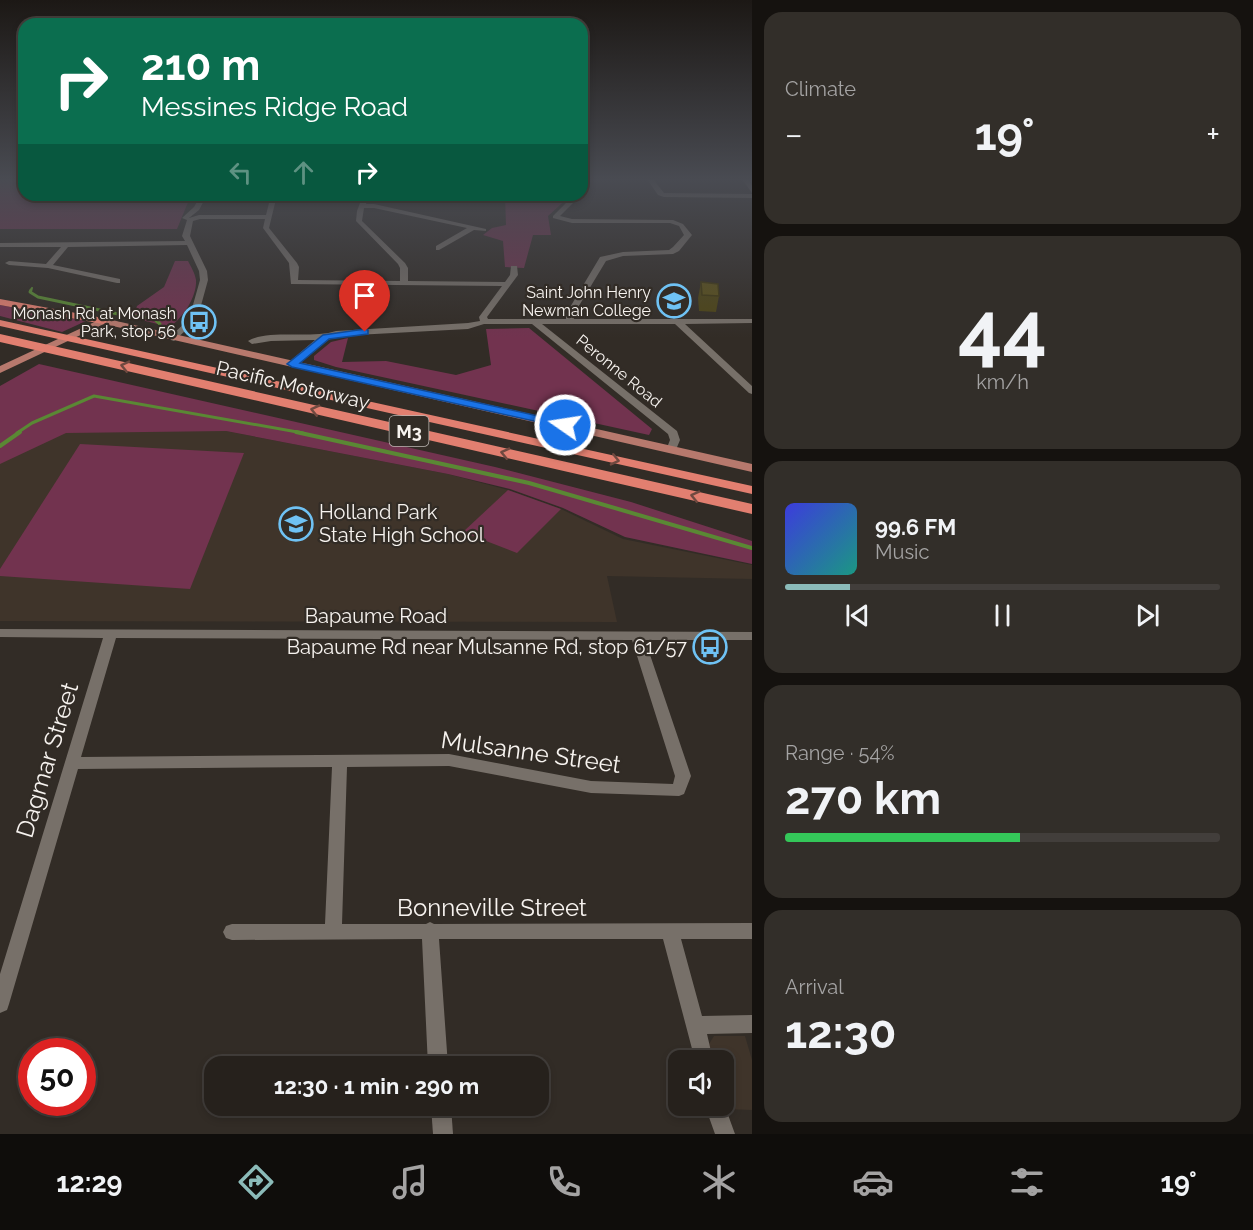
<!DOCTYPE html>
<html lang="en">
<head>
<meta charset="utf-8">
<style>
  body { margin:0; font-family:Raleway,sans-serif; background:#322e29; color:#f1f3f6; height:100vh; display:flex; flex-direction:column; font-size:22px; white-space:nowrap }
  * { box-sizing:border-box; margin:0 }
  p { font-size:20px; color:#a4a3a3 }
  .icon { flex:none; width:33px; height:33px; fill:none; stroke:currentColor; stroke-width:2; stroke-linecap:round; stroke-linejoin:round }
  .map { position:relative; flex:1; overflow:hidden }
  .side { display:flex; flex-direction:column; gap:12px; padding:12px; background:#15120f; width:501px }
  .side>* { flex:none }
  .banner { position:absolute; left:18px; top:18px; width:570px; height:183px; border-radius:18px; box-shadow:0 3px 9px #0003,0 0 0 2px #423e3b; background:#0b6e4f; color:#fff; overflow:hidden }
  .tools { position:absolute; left:668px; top:1050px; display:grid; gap:12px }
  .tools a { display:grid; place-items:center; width:66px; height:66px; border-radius:12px; background:#26211c; box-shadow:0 3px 9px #0003,0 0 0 2px #423e3b; font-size:30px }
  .speed { position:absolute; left:18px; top:1038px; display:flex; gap:12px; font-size:30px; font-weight:700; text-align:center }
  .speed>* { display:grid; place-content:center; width:78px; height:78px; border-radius:50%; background:#26211c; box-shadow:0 3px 9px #0003,0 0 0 2px #423e3b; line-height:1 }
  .speed .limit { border:9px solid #d22; background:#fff; color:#111 }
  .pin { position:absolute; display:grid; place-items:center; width:51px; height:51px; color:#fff; margin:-62px -26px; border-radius:50% 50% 50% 0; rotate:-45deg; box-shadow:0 0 6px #0007 }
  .pin .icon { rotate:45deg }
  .me { position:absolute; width:66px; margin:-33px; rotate:283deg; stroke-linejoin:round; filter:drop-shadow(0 0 4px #0008) }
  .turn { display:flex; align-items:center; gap:21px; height:126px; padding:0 24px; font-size:27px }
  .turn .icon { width:78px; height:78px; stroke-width:2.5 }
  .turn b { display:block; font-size:42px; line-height:51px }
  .lanes { display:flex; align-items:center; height:57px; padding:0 24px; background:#0003; justify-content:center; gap:30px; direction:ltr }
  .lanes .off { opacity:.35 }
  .big { font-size:45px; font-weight:700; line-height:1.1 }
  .side .card { flex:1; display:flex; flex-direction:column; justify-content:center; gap:9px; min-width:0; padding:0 21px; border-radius:18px; background:#322e29 }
  .side .dial { align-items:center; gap:0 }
  .dial b { font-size:78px; line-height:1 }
  .song { display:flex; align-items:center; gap:18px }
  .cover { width:72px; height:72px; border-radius:9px; background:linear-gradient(135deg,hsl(240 70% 55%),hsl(170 70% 35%)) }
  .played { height:6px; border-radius:3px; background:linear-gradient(90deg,#8bbbb9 15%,#423e3b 15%) }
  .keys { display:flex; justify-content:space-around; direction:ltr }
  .heat { display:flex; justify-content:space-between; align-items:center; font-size:33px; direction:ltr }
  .charge { height:9px; border-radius:4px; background:linear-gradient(90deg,#34c759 54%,#423e3b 0) }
  .trip { position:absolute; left:204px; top:1056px; width:345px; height:60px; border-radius:18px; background:#26211c; box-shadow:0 3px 9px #0003,0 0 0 2px #423e3b; font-weight:700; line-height:60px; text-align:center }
  .tab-bar { display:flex; height:96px; justify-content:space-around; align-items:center; background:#0f0d0b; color:#a4a3a3 }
  .tab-bar .icon { width:42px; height:42px }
  .tab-bar .active { color:#8bbbb9 }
  .tab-bar b { font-size:27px; color:#f1f3f6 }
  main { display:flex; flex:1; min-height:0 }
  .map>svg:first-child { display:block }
</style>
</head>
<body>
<main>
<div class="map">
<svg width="752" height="1134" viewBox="0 0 752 1134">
  <rect width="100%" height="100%" fill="#322c26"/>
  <g fill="#3f342a">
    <polygon points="74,429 226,431 448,474 508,490 561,509 623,539 752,565 752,579 607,576 617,622 0,621 0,438"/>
    <polygon points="714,1036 745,1036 752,1060 752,1110 725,1109 723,1099 723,1060 713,1060 709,1044"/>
  </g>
  <g fill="#72334f">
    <polygon points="0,179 24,179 24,195 191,195 177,229 0,229"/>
    <polygon points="505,195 571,195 548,216 551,235 533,235 524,268 505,267 503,241 483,235 492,228 506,225"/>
    <path d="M175 261H188C191 267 195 273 196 280 197 297 183 317 170 327L133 318 137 306 164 287Z"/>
    <polygon points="0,305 86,321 62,332 0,316"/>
    <polygon points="529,328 652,429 649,435 336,367 314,360 314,356 331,342 348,338 342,362 386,361 456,375 491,365 486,329"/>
    <polygon points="39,364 495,467 631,502 752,541 752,564 625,537 563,508 510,489 448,474 226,431 66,433 0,464 0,386"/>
    <polygon points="80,444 244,453 190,589 0,576 0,569"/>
    <polygon points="508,490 561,509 517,553 463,532"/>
  </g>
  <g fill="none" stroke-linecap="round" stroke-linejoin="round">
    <polyline stroke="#5a8834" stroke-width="2" points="30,292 32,288"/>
    <g stroke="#5a8834" stroke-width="3">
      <polyline points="31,290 30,292 38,297 123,315 153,318 160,324"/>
      <polyline points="17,433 32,423 94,396 303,433"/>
    </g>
    <g stroke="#5a8834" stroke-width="4">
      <polyline points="296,432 529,483 752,548"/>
      <polyline points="0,446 20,432"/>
    </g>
    <g fill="#777069" fill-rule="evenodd">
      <polygon points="647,179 653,179 664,193 752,194 752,198 664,197 658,195"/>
      <polygon points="742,179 748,179 752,186 752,193"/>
      <path d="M201 195H207L199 210 189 218 199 215H266L271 195H277L269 228 297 263 299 267 298 280 400 281V268L398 264 356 221 357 211 363 195H369L366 204H374L486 229V231L474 230 439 250H436V246L467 228 374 208H364L362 221 405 263 408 268V281L505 282 510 275 511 266H517L518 275 487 317 488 319H566V314L600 257 623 252 669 250 673 247 684 235 679 226 670 223H572L553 218V216L574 195H581L560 216 572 219 673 220 683 224 692 235 679 251 673 254 623 256 606 261 574 314V319H752V323L685 324 752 386V394L749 393 675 324H542L677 431 680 440 675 452 671 453 666 450 670 440 668 434 532 324H484L468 329 337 336 322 343 295 366H289V362L315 340 271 341 252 344 248 341C267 329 312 339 336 331L468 323 480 321 479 317 502 286 291 284 289 263 263 228 265 219H200L193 221 190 236 207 271 208 280 197 320 174 341 171 340V336L189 319 200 280 199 271 187 245 68 247 53 265 120 279V283H117L48 268 9 265 5 263 9 261 46 264 61 247H0V243L185 241 182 236 187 220 182 218 194 207Z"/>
      <path d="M0 629 752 632V640H645L691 776 684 794 679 796 591 793 449 766 347 767 342 924H426L430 922 434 924 752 923V939H681L702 1016 752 1015V1033L707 1034 713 1060H695L663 939H439L448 1066H428L422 939 232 940 226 938 223 932 226 926 232 924H325L332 767 78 769 9 1004 7 1010 0 1013V974L103 638 0 637ZM116 638 632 640 675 776 673 784 591 781 449 754 81 757Z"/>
      <polygon points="723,1101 735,1134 715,1134 705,1106 723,1106"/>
      <polygon points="431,1106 451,1106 453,1134 433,1134"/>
    </g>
    <polygon fill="#b7796d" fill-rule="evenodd" points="103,318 752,464 752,472 104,324 0,373 0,366"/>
    <g fill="#e27f70" fill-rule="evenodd">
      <polygon points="0,299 103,318 109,321 103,324 0,305"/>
      <polygon points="0,320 752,486 752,494 0,326"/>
      <polygon points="0,334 752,504 752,514 0,342"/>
    </g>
  </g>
  <polygon fill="#4e4516" points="701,282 719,296 716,312 699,311 698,298"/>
  <polygon fill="#5b5019" stroke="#403812" stroke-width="1.5" points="701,282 718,284 719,296 702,295"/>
  <defs><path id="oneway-chevron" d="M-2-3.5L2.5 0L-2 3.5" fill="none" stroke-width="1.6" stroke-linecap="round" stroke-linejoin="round" transform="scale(1.5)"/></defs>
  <g stroke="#704940">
    <use href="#oneway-chevron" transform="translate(125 366) rotate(-167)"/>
    <use href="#oneway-chevron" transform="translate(315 410) rotate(-167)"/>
    <use href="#oneway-chevron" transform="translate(505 453) rotate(-167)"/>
    <use href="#oneway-chevron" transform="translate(615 460) rotate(13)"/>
    <use href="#oneway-chevron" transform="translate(695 496) rotate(-167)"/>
  </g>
  <linearGradient id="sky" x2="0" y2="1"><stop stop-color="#1c1815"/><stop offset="0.53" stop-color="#494b52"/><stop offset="1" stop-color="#494b52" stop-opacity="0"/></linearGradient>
  <rect width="752" height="338" fill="url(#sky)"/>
  <polygon fill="#1a73e8" stroke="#114b97" stroke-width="1.5" points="365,329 368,330 368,334 329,339 300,363 565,422 571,425 565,428 292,367 287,364 323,335"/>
  <defs>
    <symbol id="university-ring" viewBox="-11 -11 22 22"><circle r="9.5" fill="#322c26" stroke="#6fc2f4" stroke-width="1.5"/><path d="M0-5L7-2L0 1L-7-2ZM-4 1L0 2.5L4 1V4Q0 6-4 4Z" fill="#6fc2f4"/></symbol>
    <symbol id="bus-ring" viewBox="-11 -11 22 22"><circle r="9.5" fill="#322c26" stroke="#6fc2f4" stroke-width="1.5"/><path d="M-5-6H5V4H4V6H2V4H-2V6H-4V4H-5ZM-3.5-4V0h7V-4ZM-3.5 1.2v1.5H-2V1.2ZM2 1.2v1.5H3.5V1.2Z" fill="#6fc2f4"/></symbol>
    <symbol id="school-ring" viewBox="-11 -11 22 22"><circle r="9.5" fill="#322c26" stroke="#6fc2f4" stroke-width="1.5"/><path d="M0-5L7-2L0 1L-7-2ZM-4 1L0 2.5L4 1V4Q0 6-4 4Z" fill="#6fc2f4"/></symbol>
  </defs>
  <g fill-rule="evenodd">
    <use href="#university-ring" x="655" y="282" width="38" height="38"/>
    <use href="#bus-ring" x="180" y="303" width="38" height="38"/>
    <use href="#school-ring" x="277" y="505" width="38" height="38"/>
    <use href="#bus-ring" x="691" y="628" width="38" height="38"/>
  </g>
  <g text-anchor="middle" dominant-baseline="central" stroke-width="4.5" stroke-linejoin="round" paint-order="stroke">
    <g font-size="16" fill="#f7f3ef" stroke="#322c26" text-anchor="end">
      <text x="651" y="292">Saint John Henry<tspan x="651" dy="18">Newman College</tspan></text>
      <text x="176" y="313">Monash Rd at Monash<tspan x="176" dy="18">Park, stop 56</tspan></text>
    </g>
    <g font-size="16" fill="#f7f3ef" stroke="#322c26">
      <text transform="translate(619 371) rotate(39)">Peronne Road</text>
    </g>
    <rect fill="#322c26" stroke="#bcb7b3" stroke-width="1.5" x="389.5" y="416" width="39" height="30" rx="4.5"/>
    <g font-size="18" font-weight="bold" fill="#f7f3ef">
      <text x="409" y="431">M3</text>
    </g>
    <g font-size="20" fill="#f7f3ef" stroke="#322c26">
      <text transform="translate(293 385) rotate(13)">Pacific Motorway</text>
      <text x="376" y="616">Bapaume Road</text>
    </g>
    <g font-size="20" fill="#f7f3ef" stroke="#322c26" text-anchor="start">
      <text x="319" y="512">Holland Park<tspan x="319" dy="23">State High School</tspan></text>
      <text x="687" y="647" text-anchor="end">Bapaume Rd near Mulsanne Rd, stop 61/57</text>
    </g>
    <g font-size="24" fill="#f7f3ef" stroke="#322c26">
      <text transform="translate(531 752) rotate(8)">Mulsanne Street</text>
      <text transform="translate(47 760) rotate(-73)">Dagmar Street</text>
      <text x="492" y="907">Bonneville Street</text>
    </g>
  </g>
</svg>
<div class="tools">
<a><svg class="icon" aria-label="sound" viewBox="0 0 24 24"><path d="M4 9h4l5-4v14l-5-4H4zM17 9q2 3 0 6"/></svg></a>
</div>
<div class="speed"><div class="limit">50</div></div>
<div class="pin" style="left:365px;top:332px;background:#d93025"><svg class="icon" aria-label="arrive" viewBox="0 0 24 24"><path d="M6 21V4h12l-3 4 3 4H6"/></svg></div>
<svg class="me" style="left:565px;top:425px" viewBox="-20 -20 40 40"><circle r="17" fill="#1a73e8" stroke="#fff" stroke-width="3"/><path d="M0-11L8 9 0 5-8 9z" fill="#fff"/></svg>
<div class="trip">12:30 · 1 min · 290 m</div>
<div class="banner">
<div class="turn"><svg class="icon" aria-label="right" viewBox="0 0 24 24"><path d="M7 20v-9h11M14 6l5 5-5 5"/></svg><div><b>210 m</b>Messines Ridge Road</div></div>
<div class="lanes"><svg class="icon off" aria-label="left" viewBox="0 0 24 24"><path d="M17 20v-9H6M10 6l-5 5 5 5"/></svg><svg class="icon off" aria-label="ahead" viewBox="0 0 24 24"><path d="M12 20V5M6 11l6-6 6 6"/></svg><svg class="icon" aria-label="right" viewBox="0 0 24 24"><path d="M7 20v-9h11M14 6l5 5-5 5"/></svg></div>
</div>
</div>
<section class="side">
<div class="card"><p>Climate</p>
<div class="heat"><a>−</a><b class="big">19°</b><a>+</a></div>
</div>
<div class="card dial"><b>44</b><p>km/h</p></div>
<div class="card">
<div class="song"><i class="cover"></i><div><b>99.6 FM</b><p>Music</p></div></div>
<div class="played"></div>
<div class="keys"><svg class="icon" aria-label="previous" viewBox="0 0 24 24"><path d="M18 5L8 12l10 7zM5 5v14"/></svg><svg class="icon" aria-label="pause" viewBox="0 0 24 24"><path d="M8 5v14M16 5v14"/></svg><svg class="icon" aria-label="next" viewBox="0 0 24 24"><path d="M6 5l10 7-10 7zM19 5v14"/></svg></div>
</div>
<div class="card"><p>Range · 54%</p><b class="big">270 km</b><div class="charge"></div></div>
<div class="card"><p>Arrival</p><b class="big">12:30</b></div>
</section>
</main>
<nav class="tab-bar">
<b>12:29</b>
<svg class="icon active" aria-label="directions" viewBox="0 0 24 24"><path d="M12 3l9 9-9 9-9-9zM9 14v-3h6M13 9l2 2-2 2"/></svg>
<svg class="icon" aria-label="music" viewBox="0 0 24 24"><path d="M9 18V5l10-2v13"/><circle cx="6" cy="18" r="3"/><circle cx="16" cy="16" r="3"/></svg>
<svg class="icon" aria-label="phone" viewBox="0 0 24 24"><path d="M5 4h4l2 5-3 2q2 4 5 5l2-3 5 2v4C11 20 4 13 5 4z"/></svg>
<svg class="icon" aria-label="climate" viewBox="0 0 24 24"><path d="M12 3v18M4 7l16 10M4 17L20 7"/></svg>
<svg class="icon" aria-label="car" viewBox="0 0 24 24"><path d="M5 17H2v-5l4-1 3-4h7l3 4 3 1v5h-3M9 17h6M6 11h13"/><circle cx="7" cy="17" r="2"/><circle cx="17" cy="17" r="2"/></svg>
<svg class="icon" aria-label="filters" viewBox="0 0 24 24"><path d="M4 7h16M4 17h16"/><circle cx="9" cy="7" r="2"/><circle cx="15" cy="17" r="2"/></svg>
<b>19°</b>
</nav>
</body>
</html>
